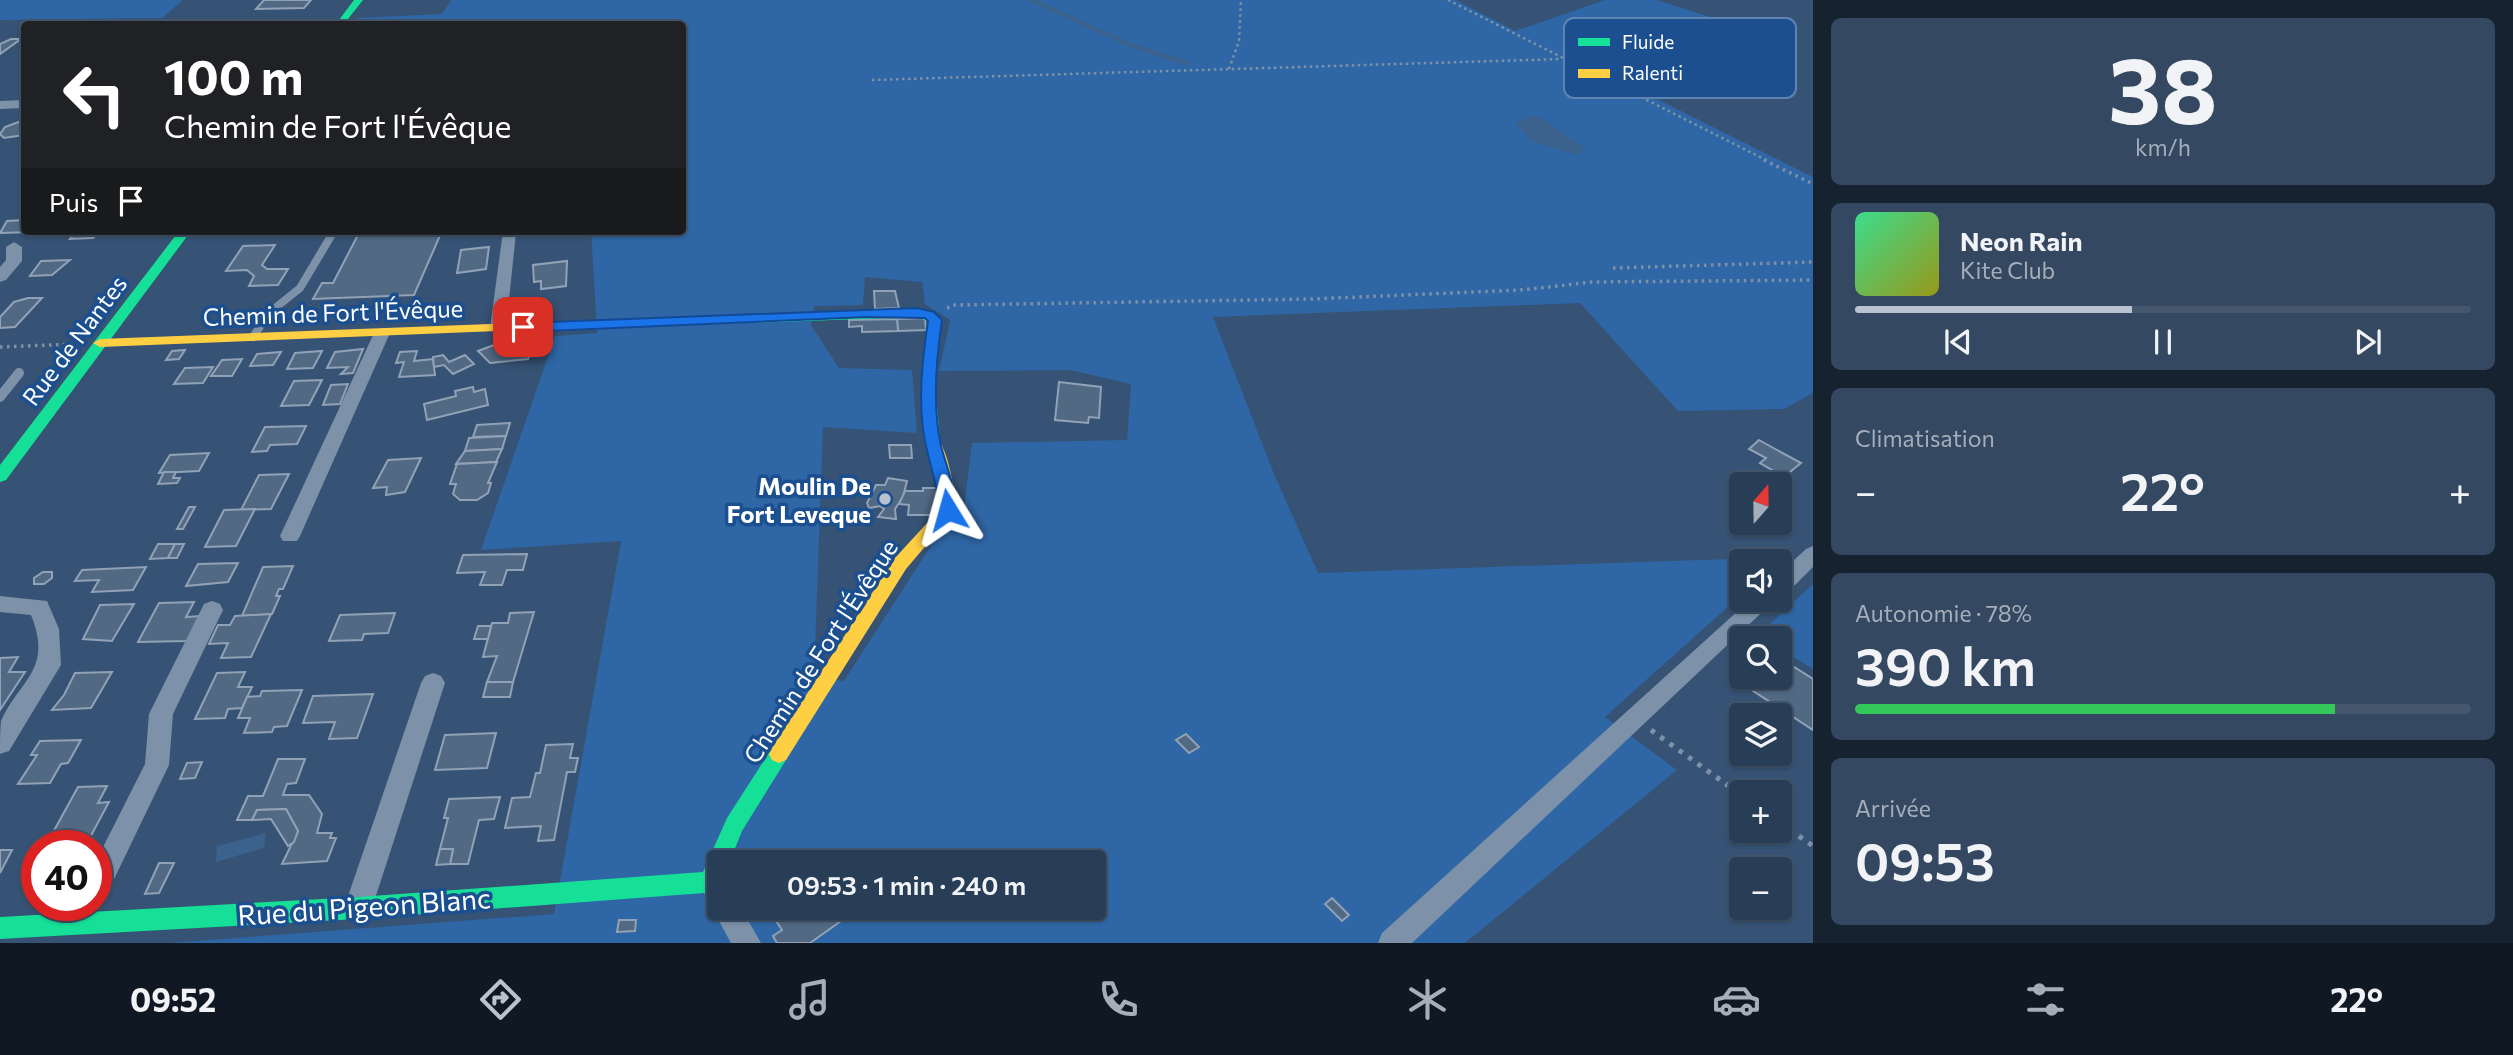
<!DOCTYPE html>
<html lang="fr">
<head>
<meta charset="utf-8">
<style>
  body { margin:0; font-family:Commissioner,sans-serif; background:#344961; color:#f1f3f6; height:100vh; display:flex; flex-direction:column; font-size:26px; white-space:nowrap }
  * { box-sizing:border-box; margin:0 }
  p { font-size:23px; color:#a5aeba }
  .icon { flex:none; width:38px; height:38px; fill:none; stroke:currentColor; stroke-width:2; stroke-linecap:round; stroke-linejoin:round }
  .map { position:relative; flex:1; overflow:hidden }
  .panel { display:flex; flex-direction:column; gap:18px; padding:18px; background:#162230; width:700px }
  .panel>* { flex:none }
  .guide { position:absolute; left:21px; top:21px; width:665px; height:214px; border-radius:7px; box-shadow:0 2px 5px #0004,0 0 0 2px #44576d; background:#202124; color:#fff; overflow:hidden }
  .needle { width:46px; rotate:20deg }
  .buttons { position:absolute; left:1729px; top:472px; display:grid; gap:14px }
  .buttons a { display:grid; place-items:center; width:63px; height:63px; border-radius:7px; background:#283e57; box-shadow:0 2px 5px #0004,0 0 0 2px #44576d; font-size:35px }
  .speed { position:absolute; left:21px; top:830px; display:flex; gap:14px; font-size:35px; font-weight:700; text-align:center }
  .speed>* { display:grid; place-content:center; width:91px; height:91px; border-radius:50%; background:#283e57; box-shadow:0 2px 5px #0004,0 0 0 2px #44576d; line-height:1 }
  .speed .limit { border:10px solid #d22; background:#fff; color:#111 }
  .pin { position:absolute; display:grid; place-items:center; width:60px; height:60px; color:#fff; margin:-30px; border-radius:14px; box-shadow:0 4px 10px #0006 }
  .me { position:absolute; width:77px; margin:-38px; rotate:352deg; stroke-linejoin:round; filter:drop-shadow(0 0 5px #0008) }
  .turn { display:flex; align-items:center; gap:24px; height:147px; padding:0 28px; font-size:32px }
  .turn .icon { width:91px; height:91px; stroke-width:2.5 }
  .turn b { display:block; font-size:49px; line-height:60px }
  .then { display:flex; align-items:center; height:66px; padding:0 28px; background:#0003; gap:14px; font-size:26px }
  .big { font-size:52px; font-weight:600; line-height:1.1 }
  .panel .card { flex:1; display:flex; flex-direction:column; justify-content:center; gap:10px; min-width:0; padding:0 24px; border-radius:10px; background:#344961 }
  .panel .dial { align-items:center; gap:0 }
  .dial b { font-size:91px; line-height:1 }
  .song { display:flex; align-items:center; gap:21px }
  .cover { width:84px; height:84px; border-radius:10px; background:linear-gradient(135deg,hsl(150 70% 55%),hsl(60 70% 35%)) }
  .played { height:7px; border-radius:4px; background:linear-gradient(90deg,#b9c2ce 45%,#44576d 45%) }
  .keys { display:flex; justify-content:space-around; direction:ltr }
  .heat { display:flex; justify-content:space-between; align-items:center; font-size:38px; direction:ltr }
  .charge { height:10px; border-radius:5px; background:linear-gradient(90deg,#34c759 78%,#44576d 0) }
  .trip { position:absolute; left:707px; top:850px; width:399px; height:70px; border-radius:7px; background:#283e57; box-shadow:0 2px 5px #0004,0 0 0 2px #44576d; font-weight:600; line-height:70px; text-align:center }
  .menu { display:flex; height:112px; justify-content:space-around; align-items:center; background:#101923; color:#a5aeba }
  .menu .icon { width:49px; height:49px }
  .menu .active { color:#b9c2ce }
  .menu b { font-size:32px; color:#f1f3f6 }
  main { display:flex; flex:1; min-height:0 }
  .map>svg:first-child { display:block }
</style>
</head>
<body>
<main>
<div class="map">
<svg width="1813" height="943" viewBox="0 0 1813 943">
  <rect width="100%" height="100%" fill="#365274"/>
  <g fill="#2f66a5" fill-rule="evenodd">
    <polygon points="0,0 183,0 162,18 0,20"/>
    <path d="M451 0H1456L1515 31 1605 0H1657L1763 34 1643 92 1813 177V393L1784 409 1678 411 1580 303 1213 317 1274 474 1318 573 1785 557 1779 562H1741V595L1605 717 1677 770 1465 943H168L554 914 621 541 481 550 555 336 597 333 591 231H682V24H353L358 18 442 14ZM865 277 922 282 925 304 950 320 939 371 1070 370 1131 384 1127 440 972 443 963 517 936 538 844 681 814 677 823 427 917 433 912 370 839 368 811 325 814 306 863 305ZM719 863H1094V908H719Z"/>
    <polygon points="1813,584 1813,669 1780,649 1780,639 1764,639 1758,635"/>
  </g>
  <g fill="#3b618d">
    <polygon points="1531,115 1545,120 1585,149 1576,155 1532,141 1515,123"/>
    <polygon points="266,833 264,848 216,862 217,846"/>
  </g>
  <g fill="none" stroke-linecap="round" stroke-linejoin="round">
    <polyline stroke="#3b618d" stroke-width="4.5" points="1031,0 1133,46 1187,63"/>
  </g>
  <g fill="#526984" stroke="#92a2b6" stroke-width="2">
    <polygon points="264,0 311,0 304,8 256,9"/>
    <polygon points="11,39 21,39 0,54 0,44"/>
    <polygon points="24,120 24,135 4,138 0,134 5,127"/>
    <polygon points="24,220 24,231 31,232 0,233 7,221"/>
    <polygon points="77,231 100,231 93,238 70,239"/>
    <polygon points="360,231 442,231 414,295 313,299 322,283 333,283"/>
    <polygon points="275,245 262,265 267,269 288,269 278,285 249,286 254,276 247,270 226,271 243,246"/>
    <polygon points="489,247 486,269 457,273 461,250"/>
    <polygon points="70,260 52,275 30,276 41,261"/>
    <polygon points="567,261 566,286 541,289 541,281 534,282 533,265"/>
    <polygon points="874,291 895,291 899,308 875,309"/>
    <polygon points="28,298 42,298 15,327 0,328 0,317 14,302"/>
    <polygon points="925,318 926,330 898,331 897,319"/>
    <polygon points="897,319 898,331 862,332 862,326 849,327 849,320"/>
    <polygon points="534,343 528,359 490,363 478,351 494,345"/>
    <polygon points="363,349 353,373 341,374 348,367 327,368 335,352"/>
    <polygon points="185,350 179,359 166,360 172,351"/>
    <polygon points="322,351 313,368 287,369 295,353"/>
    <polygon points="417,351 414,361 433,359 435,375 399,377 404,362 396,363 400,352"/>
    <polygon points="281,352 273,365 250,366 257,354"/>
    <polygon points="443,355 449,362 465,355 474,364 453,374 444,365 434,367 433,357"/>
    <polygon points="242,359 232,376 211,376 222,360"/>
    <polygon points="213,367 203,383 174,384 185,368"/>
    <polygon points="322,380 309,405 281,406 294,381"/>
    <polygon points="1059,382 1101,387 1099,418 1089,417 1088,423 1055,420"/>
    <polygon points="348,384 340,404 323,405 331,385"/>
    <polygon points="473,387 474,392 485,389 488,405 427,420 424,404 456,396 455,391"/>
    <polygon points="510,423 506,436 473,437 477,425"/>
    <polygon points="306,426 297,444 270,445 267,451 252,452 265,427"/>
    <polygon points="506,436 502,449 465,451 469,438"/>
    <polygon points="1759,440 1777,450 1801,463 1784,477 1760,463 1766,458 1749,449"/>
    <polygon points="889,445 911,445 912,458 890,458"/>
    <polygon points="502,449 496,462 456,464 465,451"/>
    <polygon points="209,453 199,471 159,473 170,455"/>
    <polygon points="421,458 405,492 386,495 387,487 373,488 388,460"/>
    <polygon points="497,462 488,483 491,483 488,493 477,500 460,500 453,494 456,484 450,484 457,464"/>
    <polygon points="164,472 176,472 173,478 180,478 177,483 158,484"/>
    <polygon points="289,474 271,509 241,510 259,475"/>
    <polygon points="888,478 907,481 903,497 895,509 896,519 878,517 884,509 880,506 869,508 867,503 876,485 885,485"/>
    <polygon points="923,488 938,488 935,515 908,515 909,505 899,504 905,491 923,491"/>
    <polygon points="189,507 195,507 183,529 177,529"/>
    <polygon points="255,509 236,546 205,547 224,510"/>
    <polygon points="158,544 175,544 168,558 150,559"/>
    <polygon points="175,544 184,544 177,558 168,558"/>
    <polygon points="527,554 523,570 507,570 502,585 480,585 485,572 457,573 463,555"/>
    <polygon points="238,563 228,582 186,586 198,564"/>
    <polygon points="293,566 283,589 279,589 276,596 280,596 272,614 242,616 263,567"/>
    <polygon points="146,567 133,590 92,592 99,580 75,581 82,570"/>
    <polygon points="43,572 52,572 52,578 44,584 34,584 34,578"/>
    <polygon points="194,602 186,617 200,616 187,641 138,642 159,603"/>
    <polygon points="134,604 112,641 83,639 100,605"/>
    <polygon points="534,612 513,682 487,682 497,656 483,657 492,623 508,623 510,613"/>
    <polygon points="395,613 388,633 364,634 362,640 329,641 340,615"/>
    <polygon points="271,614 251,657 221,658 228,643 209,644 218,625 230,625 235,616"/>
    <polygon points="478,626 491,626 488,639 474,639"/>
    <polygon points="18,657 9,672 25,672 0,710 0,658"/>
    <polygon points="1780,658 1813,679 1813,730 1744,685 1751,677 1780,677"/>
    <polygon points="112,672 91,708 52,710 64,695 75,673"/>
    <polygon points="245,672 238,687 252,687 242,708 228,709 225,718 195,719 217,673"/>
    <polygon points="487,682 513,682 510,697 483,697"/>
    <polygon points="302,690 287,726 274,727 272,732 244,733 250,718 238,718 247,697 260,696 262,691"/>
    <polygon points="373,694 357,738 329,739 335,722 303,723 313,696"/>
    <polygon points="496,733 487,768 435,770 445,735"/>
    <polygon points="1186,734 1199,747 1189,753 1176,740"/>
    <polygon points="81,740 68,763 61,764 50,783 18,784 37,755 31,755 40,741"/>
    <polygon points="573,744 570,758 578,758 575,772 567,772 554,840 538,841 541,826 505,828 512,798 530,797 536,773 540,773 546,745"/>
    <polygon points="278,759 305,759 296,783 287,784 283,795 309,795 322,814 317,833 332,833 330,838 336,838 327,861 282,864 298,831 286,809 257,810 252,820 237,820 248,796 263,796"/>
    <polygon points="202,762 195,778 180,779 187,763"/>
    <polygon points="107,786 98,803 109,802 86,845 46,845 78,787"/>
    <polygon points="500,797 494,819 479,820 468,864 450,864 453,849 440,849 448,818 444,818 449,799"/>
    <polygon points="286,809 298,831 294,842 288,846 271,819 252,820 257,810"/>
    <polygon points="440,849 453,849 450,864 436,865"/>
    <polygon points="0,850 12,850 0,873"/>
    <polygon points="159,863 174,863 159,893 145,894"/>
    <polygon points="1332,898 1349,915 1342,921 1325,904"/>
    <polygon points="778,908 807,908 809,912 827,908 829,912 843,908 848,916 810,943 777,943 773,936 782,930 771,913"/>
    <polygon points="619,920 636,920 635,931 617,932"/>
  </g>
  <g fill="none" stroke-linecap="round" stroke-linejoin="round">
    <g stroke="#7d92a8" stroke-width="2.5" stroke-dasharray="2.5 3.5" stroke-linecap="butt">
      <polyline points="1448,0 1768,161"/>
      <polyline points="1229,69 1239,41 1241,0"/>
      <polyline points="872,80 1561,59"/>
    </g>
    <g stroke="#7d92a8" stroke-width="3.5" stroke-dasharray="2.5 4.5" stroke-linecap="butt">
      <polyline points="1764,160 1813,184"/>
      <polyline points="1613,268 1813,262"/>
      <polyline points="947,308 955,305 1312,299 1520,290 1593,282 1813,280"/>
      <polyline points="0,347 75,344"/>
    </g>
    <g stroke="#7d92a8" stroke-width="5" stroke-dasharray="4.5 7" stroke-linecap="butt">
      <polyline points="1651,730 1741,795"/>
      <polyline points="1780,823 1813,846"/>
    </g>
    <polyline stroke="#7d92a8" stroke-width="8" points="253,337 269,313 300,288 334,231"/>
    <polyline stroke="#7d92a8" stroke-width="10" points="0,397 19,373"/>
    <g fill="#7d92a8" fill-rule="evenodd">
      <polygon points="24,100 24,108 0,109 0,101"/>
      <polygon points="503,231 516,233 506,328 498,333 490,328"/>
      <polygon points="14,242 22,247 22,261 6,280 0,282 0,267 6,260 6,247"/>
      <polygon points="382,328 390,333 300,536 297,541 283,541 280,536 374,333"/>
      <polygon points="1813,546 1813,567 1788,592 1780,594 1780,573 1806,549"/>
      <path d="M0 596 47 601 59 629 61 665 9 751 0 754C0 745 0 730 1 721 21 678 53 670 31 615L0 612Z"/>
      <polygon points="1750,600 1775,600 1412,943 1378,943 1382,933"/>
      <polygon points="212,601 220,604 223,610 173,714 169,765 105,898 96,902 96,861 145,764 149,714 204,604"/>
      <polygon points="433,673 441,676 445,683 372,908 368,917 358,921 348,917 344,908 421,683 425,676"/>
      <polygon points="719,898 719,908 741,908 761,943 731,943 712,908"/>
    </g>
    <g fill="#16e098" fill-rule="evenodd">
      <polygon points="354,0 363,0 344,24 336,24"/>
      <polygon points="179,231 191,231 6,480 0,482 0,465"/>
      <polygon points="921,309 942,320 935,383 940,440 932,445 924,440 921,383 928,322 919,317 541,330 534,326 541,322"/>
      <polygon points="779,745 786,748 789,754 786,760 742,831 729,863 719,863 719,908 711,905 704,893 358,919 0,939 0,917 358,897 703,872 727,818 772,748"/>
    </g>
    <g fill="#ffcf43" fill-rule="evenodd">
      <polygon points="541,322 546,323 548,326 546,329 100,347 93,343 100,339"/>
      <path d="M932 435C948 440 955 494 956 510L906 569 786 760 779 763 772 760 769 754 772 748 894 559 940 509 938 485 924 440Z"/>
    </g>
  </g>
  <path fill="#1a73e8" stroke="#114b97" stroke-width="2" d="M917 308 934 312 942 320C936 360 932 406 941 446 947 468 955 487 957 510L948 516 940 510C938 487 931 469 926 446 917 407 922 361 928 321L925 318 867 317 523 332 517 327 523 323Z"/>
  <circle fill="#b9c2ce" stroke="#1b4f8f" stroke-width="2.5" cx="885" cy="499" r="7"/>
  <g text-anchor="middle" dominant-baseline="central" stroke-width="7" stroke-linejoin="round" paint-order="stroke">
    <g font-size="24" fill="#fff" stroke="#1b4f8f">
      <text transform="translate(333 312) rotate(-2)">Chemin de Fort l'Évêque</text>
      <text transform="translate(74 340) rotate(-53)">Rue de Nantes</text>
      <text transform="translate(820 651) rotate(-57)">Chemin de Fort l'Évêque</text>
    </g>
    <g font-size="24" font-weight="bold" fill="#fff" stroke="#1b4f8f" text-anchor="end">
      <text x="871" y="485">Moulin De<tspan x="871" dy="28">Fort Leveque</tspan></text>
    </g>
    <g font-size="28" fill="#fff" stroke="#1b4f8f">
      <text transform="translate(364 906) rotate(-4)">Rue du Pigeon Blanc</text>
    </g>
  </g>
  <rect x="1564" y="18" width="232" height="80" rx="10" fill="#1b4f8f" stroke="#5f84b1" stroke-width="2"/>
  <rect x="1578" y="38" width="32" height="8" fill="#16e098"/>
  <rect x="1578" y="69" width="32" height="9" fill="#ffcf43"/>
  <g font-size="19" fill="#fff">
    <text x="1622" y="49">Fluide</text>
    <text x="1622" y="80">Ralenti</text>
  </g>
</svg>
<div class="buttons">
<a><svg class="needle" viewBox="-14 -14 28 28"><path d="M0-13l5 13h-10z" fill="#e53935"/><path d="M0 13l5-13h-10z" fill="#a5aeba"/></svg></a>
<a><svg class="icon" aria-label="sound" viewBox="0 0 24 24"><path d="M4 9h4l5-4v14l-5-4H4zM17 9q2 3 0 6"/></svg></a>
<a><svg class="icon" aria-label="search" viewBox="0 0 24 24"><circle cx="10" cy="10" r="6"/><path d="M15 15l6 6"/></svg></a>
<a><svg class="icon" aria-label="layers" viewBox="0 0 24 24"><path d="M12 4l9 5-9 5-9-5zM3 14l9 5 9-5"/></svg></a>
<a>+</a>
<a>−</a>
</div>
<div class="speed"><div class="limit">40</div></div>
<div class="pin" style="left:523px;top:327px;background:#d93025"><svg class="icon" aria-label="arrive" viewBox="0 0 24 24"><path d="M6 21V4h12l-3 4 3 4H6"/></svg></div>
<svg class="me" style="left:948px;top:510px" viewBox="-20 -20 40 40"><path d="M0-17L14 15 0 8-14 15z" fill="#1a73e8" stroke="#fff" stroke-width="4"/></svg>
<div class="trip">09:53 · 1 min · 240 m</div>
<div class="guide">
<div class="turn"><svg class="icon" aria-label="left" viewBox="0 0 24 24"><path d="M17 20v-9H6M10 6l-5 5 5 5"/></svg><div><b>100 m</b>Chemin de Fort l'Évêque</div></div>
<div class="then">Puis<svg class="icon" aria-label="arrive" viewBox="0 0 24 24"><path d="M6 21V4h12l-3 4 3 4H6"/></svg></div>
</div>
</div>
<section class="panel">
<div class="card dial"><b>38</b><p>km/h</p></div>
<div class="card">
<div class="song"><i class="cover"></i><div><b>Neon Rain</b><p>Kite Club</p></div></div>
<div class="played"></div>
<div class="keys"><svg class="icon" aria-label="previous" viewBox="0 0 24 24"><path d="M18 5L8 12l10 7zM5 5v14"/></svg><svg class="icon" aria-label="pause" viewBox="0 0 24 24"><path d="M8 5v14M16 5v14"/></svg><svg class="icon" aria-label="next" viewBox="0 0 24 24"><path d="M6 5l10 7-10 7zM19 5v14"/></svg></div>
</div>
<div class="card"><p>Climatisation</p>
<div class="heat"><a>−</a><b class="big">22°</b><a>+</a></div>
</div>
<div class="card"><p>Autonomie · 78%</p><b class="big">390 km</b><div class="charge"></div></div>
<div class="card"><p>Arrivée</p><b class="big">09:53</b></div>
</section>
</main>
<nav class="menu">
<b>09:52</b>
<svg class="icon active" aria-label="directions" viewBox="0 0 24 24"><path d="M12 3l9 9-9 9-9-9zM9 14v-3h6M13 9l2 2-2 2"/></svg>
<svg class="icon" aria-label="music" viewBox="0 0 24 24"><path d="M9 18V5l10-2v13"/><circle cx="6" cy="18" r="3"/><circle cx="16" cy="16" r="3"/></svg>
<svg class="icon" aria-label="phone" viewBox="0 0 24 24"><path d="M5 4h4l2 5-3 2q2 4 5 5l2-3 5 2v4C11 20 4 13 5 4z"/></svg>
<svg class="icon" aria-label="climate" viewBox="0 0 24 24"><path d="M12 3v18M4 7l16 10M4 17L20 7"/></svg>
<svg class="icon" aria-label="car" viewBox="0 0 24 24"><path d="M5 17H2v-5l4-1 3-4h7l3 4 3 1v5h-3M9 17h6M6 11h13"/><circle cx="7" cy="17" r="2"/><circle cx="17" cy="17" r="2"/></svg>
<svg class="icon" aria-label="filters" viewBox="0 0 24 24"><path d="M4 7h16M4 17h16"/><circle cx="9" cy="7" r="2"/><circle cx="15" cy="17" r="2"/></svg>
<b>22°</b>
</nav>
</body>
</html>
